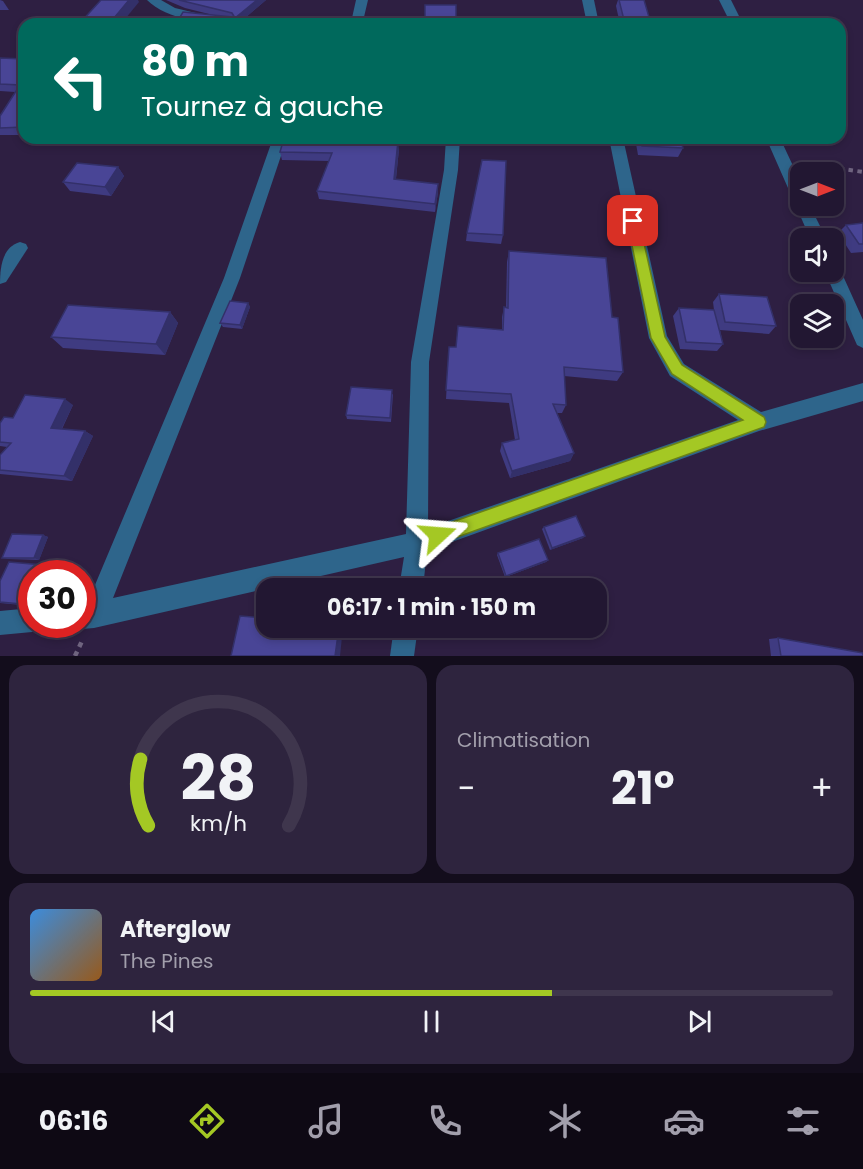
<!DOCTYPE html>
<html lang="fr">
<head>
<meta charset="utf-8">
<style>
  body { margin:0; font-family:Poppins,sans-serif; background:#2e243e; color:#f1f3f6; height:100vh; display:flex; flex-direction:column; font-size:22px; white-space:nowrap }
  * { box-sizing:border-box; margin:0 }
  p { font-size:20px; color:#a29fac }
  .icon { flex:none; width:33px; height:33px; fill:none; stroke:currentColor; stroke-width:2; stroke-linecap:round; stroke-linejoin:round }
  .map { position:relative; height:656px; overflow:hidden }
  .side { display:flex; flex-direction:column; gap:9px; padding:9px; background:#130d1c; flex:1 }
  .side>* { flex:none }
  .top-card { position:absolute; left:18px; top:18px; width:828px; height:126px; border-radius:18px; box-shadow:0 3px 9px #0003,0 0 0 2px #3f364d; background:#00695c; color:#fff; overflow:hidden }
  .needle { width:39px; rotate:90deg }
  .controls { position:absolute; left:790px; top:162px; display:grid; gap:12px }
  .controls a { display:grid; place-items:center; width:54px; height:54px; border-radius:12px; background:#221732; box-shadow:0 3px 9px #0003,0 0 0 2px #3f364d; font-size:30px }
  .speed { position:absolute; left:18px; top:560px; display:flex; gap:12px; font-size:30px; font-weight:700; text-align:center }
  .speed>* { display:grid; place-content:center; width:78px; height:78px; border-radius:50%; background:#221732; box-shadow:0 3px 9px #0003,0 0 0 2px #3f364d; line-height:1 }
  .speed .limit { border:9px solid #d22; background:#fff; color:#111 }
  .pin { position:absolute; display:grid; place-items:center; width:51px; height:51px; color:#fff; margin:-26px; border-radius:12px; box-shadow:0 3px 9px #0006 }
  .me { position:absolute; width:66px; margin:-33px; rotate:71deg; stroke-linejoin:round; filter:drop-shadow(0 0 4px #0008) }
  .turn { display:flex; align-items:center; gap:21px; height:126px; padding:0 24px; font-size:27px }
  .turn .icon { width:78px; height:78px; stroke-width:2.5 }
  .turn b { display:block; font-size:42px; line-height:51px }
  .big { font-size:45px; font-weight:700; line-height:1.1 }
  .side .card { flex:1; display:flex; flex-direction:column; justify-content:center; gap:9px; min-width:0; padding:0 21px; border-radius:18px; background:#2e243e }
  .side .dial { align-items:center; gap:0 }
  .dial svg { height:156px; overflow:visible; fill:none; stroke:#3f364d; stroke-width:7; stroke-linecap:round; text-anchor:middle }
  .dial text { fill:#f1f3f6; stroke:none }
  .song { display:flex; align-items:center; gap:18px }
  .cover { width:72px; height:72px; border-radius:9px; background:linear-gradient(135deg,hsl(210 70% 55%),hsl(30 70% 35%)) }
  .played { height:6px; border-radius:3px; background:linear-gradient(90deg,#a4c824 65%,#3f364d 65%) }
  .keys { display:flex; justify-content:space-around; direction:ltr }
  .heat { display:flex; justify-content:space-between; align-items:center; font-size:33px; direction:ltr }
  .side .tiles { flex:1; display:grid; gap:9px; grid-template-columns:1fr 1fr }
  .card:last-child { grid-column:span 2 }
  .trip { position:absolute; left:256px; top:578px; width:351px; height:60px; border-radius:18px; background:#221732; box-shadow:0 3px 9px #0003,0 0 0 2px #3f364d; font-weight:700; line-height:60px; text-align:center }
  .tabs { display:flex; height:96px; justify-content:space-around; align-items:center; background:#0e0914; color:#a29fac }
  .tabs .icon { width:42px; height:42px }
  .tabs .selected { color:#a4c824 }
  .tabs b { font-size:27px; color:#f1f3f6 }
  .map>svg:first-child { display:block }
</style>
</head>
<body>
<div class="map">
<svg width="863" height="656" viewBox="0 0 863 656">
  <rect width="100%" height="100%" fill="#2e1f42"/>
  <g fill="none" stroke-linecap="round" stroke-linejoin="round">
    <polyline stroke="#6f647f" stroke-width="3" stroke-dasharray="3 3" stroke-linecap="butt" points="804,163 808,164"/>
    <polyline stroke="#6f647f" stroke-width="4" stroke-dasharray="4.5 4.5" stroke-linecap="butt" points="804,163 863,172"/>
    <polyline stroke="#6f647f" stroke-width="4.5" stroke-dasharray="5 5" stroke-linecap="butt" points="75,656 82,641"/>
    <g fill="#2e658b" fill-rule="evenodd">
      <path d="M147 0H161L175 8 233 22 235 24C208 24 167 20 147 0Z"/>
      <polygon points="356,0 368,0 364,17 373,24 359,24 352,18"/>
      <polygon points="582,0 594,0 599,24 587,24"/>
      <polygon points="719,0 731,0 743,24 731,24"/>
      <polygon points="273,138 287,138 240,278 113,598 406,534 411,362 444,170 446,138 460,138 458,170 429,362 428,528 738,420 670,376 649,338 609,138 623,138 667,336 684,364 761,412 863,383 863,401 759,431 427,551 423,588 399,588 404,557 94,628 82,629 73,626 82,624 82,605 87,604 224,278"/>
      <polygon points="766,138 780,138 801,183 801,206 810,206 826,238 810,238"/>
      <path d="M20 242 26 244 28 248 6 282 0 284C0 268 2 247 20 242Z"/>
      <polygon points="834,266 839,267 863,320 863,348 857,345 825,272 834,272"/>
      <polygon points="32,608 32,624 42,624 41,629 32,632 0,635 0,611"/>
      <polygon points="394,627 418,627 414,656 390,656"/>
    </g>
  </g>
  <g fill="#3f3b81">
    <polygon points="0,0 3,1 9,10 0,10"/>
    <polygon points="166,0 266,0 238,24 236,24 234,20 235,24 176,24 213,15 185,8"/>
    <polygon points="618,0 644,0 651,24 620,24 616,6"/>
    <polygon points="0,58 24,59 24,135 0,135 0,116 15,92 0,91"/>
    <polygon points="635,138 680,138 683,148 678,157 638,155"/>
    <polygon points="337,142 399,149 396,179 438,192 435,212 319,199 317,191 329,161 282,160 280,152"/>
    <polygon points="118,167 124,176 111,196 70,191 63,182"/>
    <polygon points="863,223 863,252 851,253 838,233 846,225"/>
    <polygon points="467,233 503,235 501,244 466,241"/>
    <polygon points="509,251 612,317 623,372 617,381 564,376 566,405 562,413 557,413 574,453 570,461 510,478 500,451 502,443 515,440 509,403 446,399 449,347 456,347 502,329 502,317 504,307 506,307 507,262"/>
    <polygon points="719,294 776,326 769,334 720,330 723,344 717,351 680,349 673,316 679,308 714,310 713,302"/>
    <polygon points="248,303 250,307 242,329 223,327 220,323"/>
    <polygon points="170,312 178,323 165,355 63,348 51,337"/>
    <polygon points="393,394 391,422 347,419 346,415"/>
    <polygon points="73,405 62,429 85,431 93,436 72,481 0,474 0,455 7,447 0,446 0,423 13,418"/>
    <polygon points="544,527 583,538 550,550 542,529"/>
    <polygon points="43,535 48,537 39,560 8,559 2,558"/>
    <polygon points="498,553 548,560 546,562 505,577 497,555"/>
    <polygon points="54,566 65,570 32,573 32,606 0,603 0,581"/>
    <polygon points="778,638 863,656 771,656 769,639"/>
  </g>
  <g fill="#333069">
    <polygon points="129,0 138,0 139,2 121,24 109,24"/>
    <polygon points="257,0 266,0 238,24 237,24 235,18"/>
    <polygon points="233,17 235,24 223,24"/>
    <polygon points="398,141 399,149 395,187 394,179"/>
    <polygon points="118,167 124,176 111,196 105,187"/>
    <polygon points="438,184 438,192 435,212 435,204"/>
    <polygon points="248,303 250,307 242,329 240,325"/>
    <polygon points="170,312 178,323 165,355 156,344"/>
    <polygon points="65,399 73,405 59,434 51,428"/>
    <polygon points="85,431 93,436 72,481 64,476"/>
    <polygon points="574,453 570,461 510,478 512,471"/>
    <polygon points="43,535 48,537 39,560 34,558"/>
    <polygon points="585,536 583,538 550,550 552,548"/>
    <polygon points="548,560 546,562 505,577 506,576"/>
    <polygon points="54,566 65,570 63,573 52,573"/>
    <polygon points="339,627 343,627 340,656 335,656"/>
  </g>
  <g fill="#494596" stroke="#333069" stroke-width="1.5">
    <polygon points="101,0 129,0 109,24 79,24"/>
    <polygon points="179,0 257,0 235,18 232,13"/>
    <polygon points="619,0 644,0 651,24 625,24"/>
    <rect x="425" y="5" width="31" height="19"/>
    <polygon points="183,12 233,17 223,24 176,24"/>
    <polygon points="0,58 24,59 24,127 0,128 0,116 20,85 0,84"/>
    <polygon points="284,138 337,139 336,144 339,138 398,141 394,179 438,184 435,204 317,191 332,153 280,152"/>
    <polygon points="640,138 680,138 683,148 642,146"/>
    <polygon points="482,160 506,161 503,235 467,233"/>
    <polygon points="77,163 118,167 105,187 63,182"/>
    <polygon points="863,223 863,244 859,244 846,225"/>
    <polygon points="509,251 606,258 612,317 618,318 623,372 564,367 566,405 553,404 574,453 512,471 502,443 519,439 511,394 446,390 449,347 456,347 458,326 503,330 504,307 508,308"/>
    <polygon points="719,294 767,297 776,326 725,322"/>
    <polygon points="230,301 248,303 240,325 220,323"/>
    <polygon points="68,305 170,312 156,344 51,337"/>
    <polygon points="679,308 714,310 723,344 686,342"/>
    <polygon points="351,387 392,390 390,418 346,415"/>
    <polygon points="25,395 65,399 51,428 85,431 64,476 0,470 0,455 11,443 0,442 0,423 4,417 13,418"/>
    <polygon points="576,516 585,536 552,548 544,527"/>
    <polygon points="12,534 43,535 34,558 2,558"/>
    <polygon points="539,539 548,560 506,576 498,553"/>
    <polygon points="9,562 54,566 52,573 32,573 32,605 0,602 0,581"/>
    <polygon points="240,616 267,618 267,627 339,627 335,656 231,656"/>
    <polygon points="778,638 863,653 863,656 781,656"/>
  </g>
  <polygon fill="#a4c824" stroke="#6b8217" stroke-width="1.5" points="633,216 639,221 665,337 682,365 764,417 766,422 764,427 438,544 432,541 430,535 432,529 438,527 743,420 672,374 651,338 627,221"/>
</svg>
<div class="controls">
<a><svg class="needle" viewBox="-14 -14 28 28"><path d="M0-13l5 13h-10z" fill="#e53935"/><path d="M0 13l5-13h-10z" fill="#a29fac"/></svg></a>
<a><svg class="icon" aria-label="sound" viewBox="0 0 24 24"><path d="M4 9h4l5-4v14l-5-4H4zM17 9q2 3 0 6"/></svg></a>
<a><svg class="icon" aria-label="layers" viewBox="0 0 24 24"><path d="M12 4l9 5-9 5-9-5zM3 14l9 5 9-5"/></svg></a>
</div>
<div class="speed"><div class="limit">30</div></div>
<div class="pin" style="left:633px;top:221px;background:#d93025"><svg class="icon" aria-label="arrive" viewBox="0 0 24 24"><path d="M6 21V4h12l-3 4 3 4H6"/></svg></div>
<svg class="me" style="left:438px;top:535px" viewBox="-20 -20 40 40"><path d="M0-17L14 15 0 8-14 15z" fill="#a4c824" stroke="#fff" stroke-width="4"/></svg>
<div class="trip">06:17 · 1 min · 150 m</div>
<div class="top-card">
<div class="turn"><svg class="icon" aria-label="left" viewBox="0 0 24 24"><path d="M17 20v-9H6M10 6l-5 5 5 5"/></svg><div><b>80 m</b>Tournez à gauche</div></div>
</div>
</div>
<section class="side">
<div class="tiles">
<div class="card dial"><svg viewBox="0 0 100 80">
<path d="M14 69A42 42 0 1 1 86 69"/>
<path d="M14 69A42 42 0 0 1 10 35" stroke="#a4c824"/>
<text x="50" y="56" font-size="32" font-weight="700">28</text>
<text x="50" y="72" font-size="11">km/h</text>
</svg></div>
<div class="card"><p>Climatisation</p>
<div class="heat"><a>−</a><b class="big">21°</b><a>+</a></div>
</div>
<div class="card">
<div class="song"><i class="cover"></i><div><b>Afterglow</b><p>The Pines</p></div></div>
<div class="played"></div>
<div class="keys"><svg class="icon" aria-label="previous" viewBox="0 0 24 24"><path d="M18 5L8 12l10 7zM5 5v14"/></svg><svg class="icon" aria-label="pause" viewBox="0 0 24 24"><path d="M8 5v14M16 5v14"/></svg><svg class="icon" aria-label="next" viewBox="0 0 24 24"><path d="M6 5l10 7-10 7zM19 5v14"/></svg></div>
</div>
</div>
</section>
<nav class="tabs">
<b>06:16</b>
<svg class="icon selected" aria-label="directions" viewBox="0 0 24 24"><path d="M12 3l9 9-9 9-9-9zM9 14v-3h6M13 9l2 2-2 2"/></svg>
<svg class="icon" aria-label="music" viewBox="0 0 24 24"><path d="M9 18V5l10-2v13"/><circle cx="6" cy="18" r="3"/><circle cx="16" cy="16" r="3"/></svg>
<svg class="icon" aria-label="phone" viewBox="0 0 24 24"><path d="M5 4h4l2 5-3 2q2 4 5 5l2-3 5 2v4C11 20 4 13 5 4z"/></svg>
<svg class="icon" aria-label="climate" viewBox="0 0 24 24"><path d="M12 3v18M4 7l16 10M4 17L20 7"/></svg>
<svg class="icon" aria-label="car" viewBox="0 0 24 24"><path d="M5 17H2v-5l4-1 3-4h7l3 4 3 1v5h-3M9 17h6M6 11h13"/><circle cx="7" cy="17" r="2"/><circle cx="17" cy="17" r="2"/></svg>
<svg class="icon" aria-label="filters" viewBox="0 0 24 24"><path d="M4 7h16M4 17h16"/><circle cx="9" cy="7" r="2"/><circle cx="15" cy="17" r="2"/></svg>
</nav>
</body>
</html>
